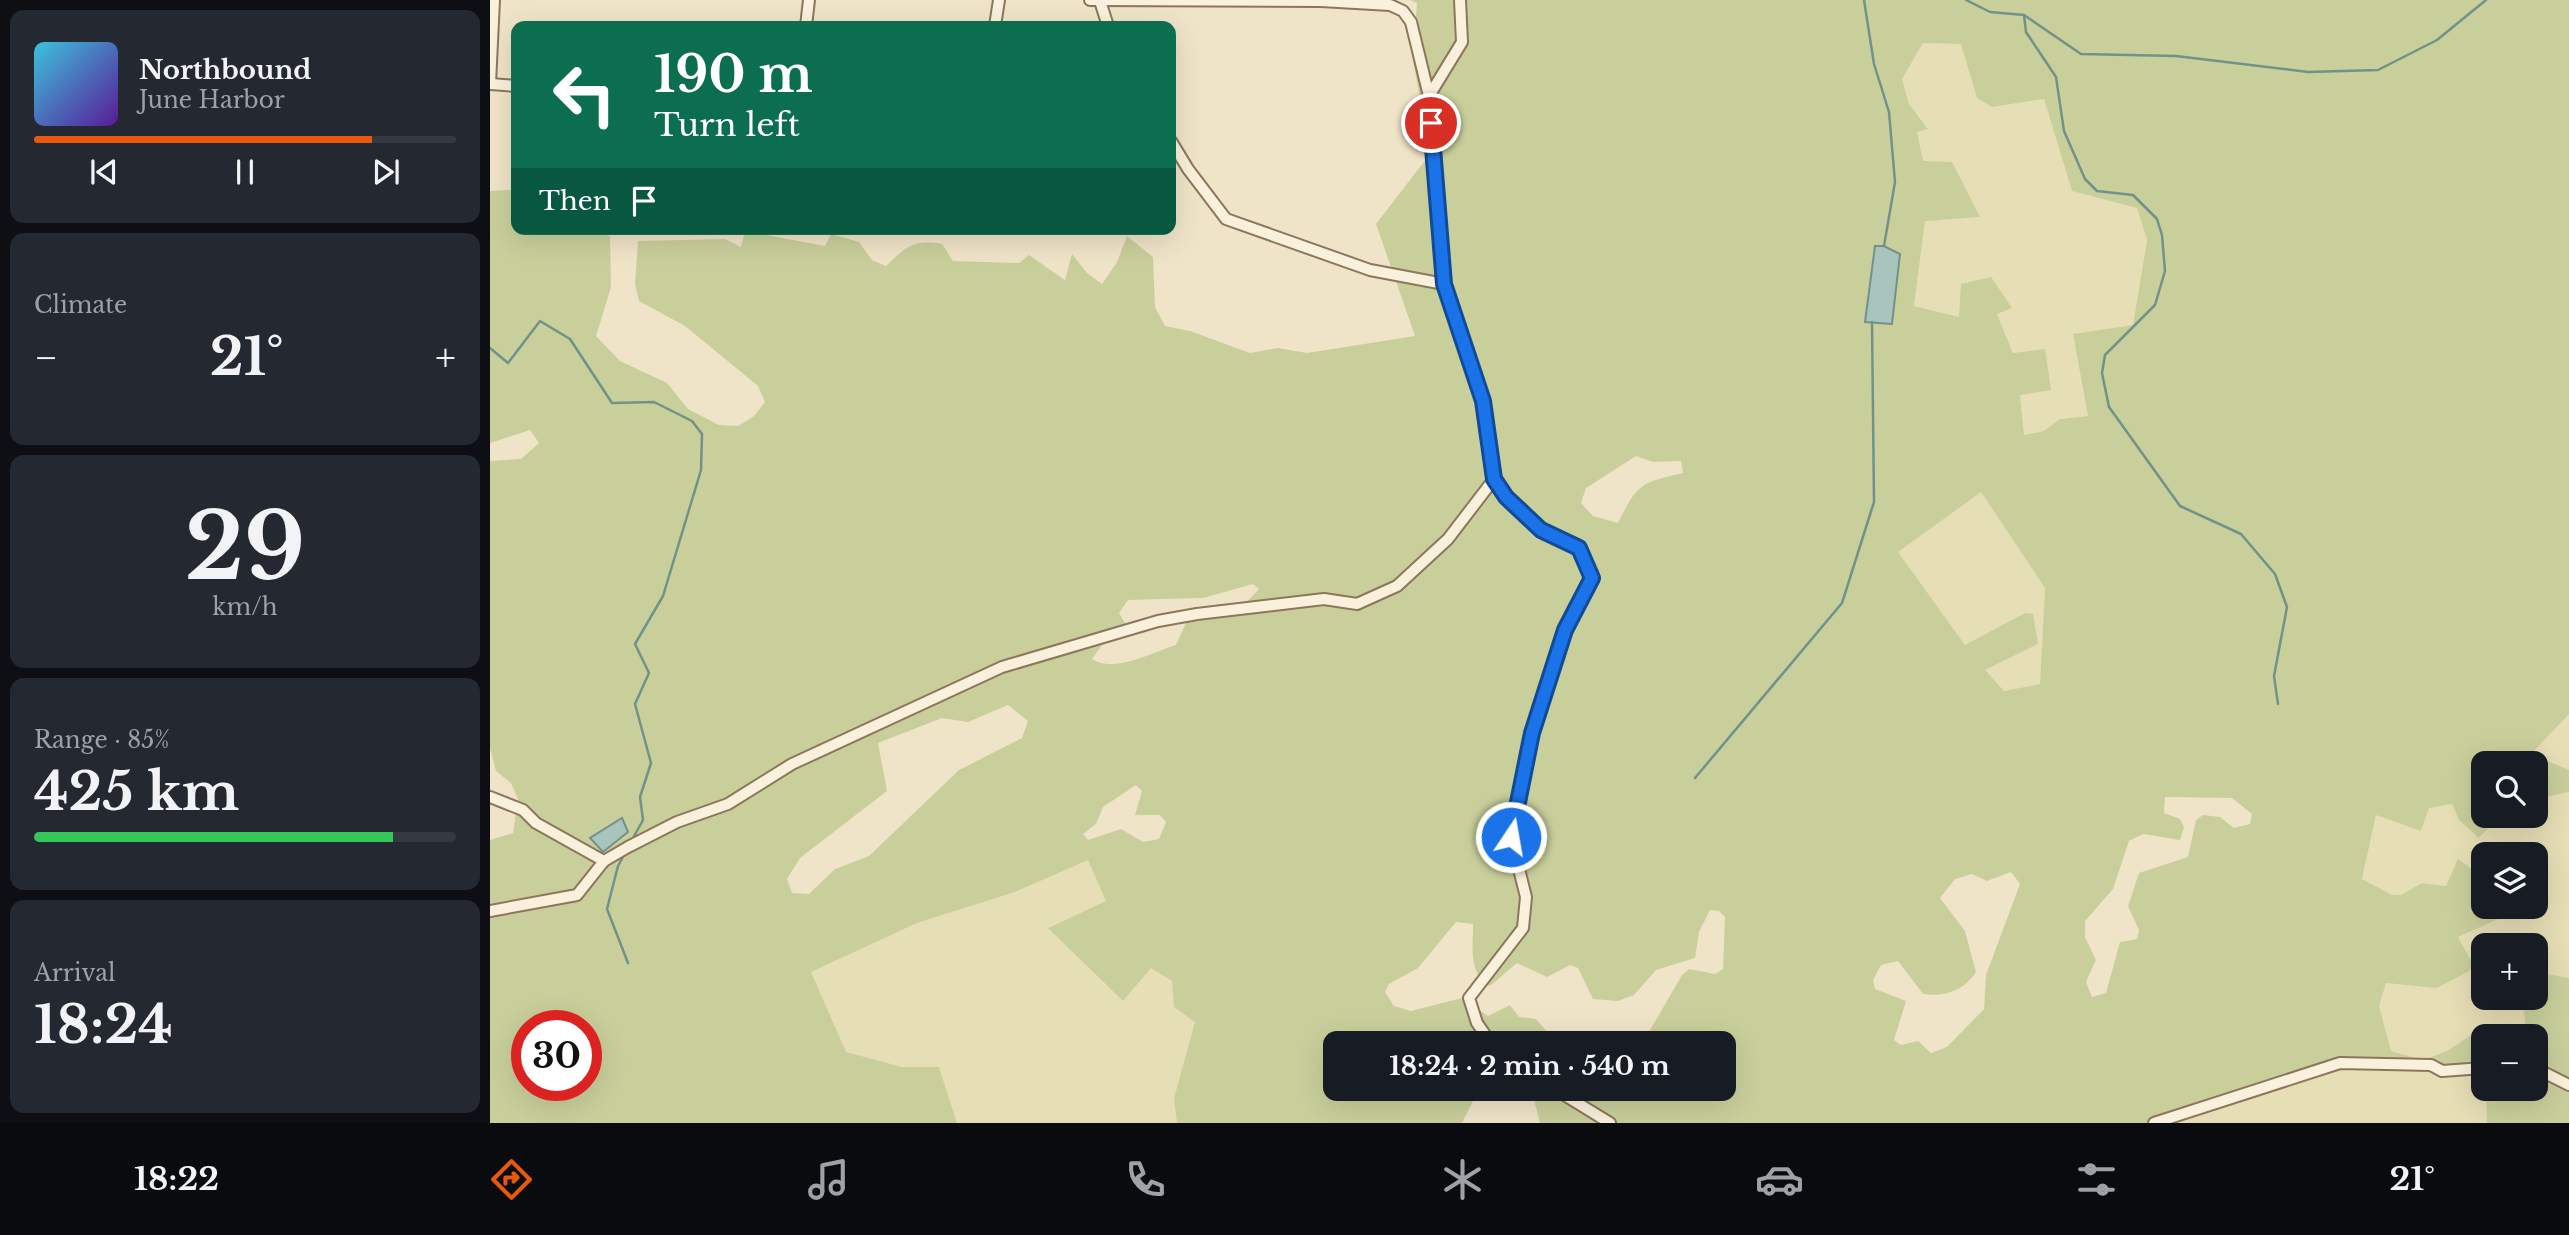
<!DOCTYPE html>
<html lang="en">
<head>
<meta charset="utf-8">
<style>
  body { margin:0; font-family:"Libre Baskerville",serif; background:#242831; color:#f1f3f6; height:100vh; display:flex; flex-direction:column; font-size:26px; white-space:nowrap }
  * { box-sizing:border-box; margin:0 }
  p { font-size:23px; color:#9ea1a6 }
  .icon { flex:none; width:38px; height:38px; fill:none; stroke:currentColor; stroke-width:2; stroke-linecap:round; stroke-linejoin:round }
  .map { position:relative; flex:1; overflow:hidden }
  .drawer { display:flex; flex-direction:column; gap:10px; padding:10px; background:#0d0f14; width:490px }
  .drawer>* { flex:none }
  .hud { position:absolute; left:21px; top:21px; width:665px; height:214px; border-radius:14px; box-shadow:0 7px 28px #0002; background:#0b6e4f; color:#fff; overflow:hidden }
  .buttons { position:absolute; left:1981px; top:751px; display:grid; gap:14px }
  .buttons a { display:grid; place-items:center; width:77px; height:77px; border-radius:14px; background:#171b24; box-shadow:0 7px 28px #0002; font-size:35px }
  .speed { position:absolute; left:21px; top:1010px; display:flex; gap:14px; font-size:35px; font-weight:700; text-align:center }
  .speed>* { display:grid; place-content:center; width:91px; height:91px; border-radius:50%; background:#171b24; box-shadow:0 7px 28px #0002; line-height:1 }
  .speed .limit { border:10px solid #d22; background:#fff; color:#111 }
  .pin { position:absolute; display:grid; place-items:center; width:60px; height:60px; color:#fff; margin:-30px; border:4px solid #fff; border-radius:50%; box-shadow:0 2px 7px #0007 }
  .me { position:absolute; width:77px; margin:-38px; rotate:12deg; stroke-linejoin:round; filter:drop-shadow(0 0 5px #0008) }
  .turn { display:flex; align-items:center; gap:24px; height:147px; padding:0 28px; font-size:32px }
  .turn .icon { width:91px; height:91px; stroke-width:2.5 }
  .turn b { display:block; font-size:49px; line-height:60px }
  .then { display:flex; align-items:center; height:66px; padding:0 28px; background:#0003; gap:14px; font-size:26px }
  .big { font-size:52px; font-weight:700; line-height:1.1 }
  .drawer .tile { flex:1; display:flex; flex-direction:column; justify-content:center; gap:10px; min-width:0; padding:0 24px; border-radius:14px; background:#242831 }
  .drawer .dial { align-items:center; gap:0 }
  .dial b { font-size:91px; line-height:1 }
  .song { display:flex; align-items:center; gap:21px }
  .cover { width:84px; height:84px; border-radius:10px; background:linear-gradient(135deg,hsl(190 70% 55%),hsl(270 70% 35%)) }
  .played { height:7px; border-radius:4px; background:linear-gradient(90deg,#ea580c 80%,#363941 80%) }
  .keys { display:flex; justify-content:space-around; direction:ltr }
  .heat { display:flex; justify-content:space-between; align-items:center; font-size:38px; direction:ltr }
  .charge { height:10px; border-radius:5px; background:linear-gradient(90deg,#34c759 85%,#363941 0) }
  .trip { position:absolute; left:833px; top:1031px; width:413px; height:70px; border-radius:14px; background:#171b24; box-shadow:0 7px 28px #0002; font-weight:700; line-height:70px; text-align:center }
  .tab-bar { display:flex; height:112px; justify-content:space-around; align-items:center; background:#090b0e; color:#9ea1a6 }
  .tab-bar .icon { width:49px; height:49px }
  .tab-bar .selected { color:#ea580c }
  .tab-bar b { font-size:32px; color:#f1f3f6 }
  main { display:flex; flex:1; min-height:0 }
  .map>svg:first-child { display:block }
</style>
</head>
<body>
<main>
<section class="drawer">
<div class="tile">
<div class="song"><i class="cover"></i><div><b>Northbound</b><p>June Harbor</p></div></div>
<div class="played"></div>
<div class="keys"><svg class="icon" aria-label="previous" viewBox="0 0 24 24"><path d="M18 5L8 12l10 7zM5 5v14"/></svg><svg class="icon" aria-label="pause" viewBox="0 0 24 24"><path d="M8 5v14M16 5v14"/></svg><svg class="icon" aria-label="next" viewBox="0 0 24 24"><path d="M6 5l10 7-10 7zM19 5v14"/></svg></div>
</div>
<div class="tile"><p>Climate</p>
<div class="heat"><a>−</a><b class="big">21°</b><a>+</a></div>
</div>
<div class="tile dial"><b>29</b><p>km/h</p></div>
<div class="tile"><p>Range · 85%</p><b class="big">425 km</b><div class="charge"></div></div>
<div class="tile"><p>Arrival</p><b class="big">18:24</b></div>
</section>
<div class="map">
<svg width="2079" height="1123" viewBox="0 0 2079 1123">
  <rect width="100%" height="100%" fill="#f0e4c8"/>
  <g fill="#e6deb5">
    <polygon points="1433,43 1471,44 1502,107 1554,99 1582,191 1647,208 1657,239 1643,325 1583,334 1598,416 1570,419 1554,431 1534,435 1530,395 1555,349 1524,353 1507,314 1521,308 1469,317 1424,306 1435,220 1489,217 1433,161 1427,132 1438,128 1419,104 1412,79"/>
    <polygon points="1491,491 1555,588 1550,684 1514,691 1495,670 1548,644 1535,613 1475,645 1407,552"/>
    <polygon points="2079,714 2079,770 2040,755"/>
    <polygon points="2079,792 2079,978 2052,973 2046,980 2046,945 1993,945 1993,998 2033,998 2036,1036 2003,1036 1996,1025 1957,1051 1933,1060 1901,1051 1889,1007 1896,983 1947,987 1983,964 1968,937 2035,907 2046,906 2046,854 1993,854 1993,877 1968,860 1957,886 1932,883 1911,895 1902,895 1872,879 1886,815 1962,804 1969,820 1989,838 2010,816 2046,816 2046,799"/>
    <polygon points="598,859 616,901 559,927 633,1001 661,967 682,981 684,1007 705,1022 684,1098 687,1123 467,1123 449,1067 412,1067 356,1053 320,972 427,923 525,892"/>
    <polygon points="1867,1065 1940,1070 1956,1076 1993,1074 1993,1088 2032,1089 2032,1091 1996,1098 1997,1123 1658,1123"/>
  </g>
  <g fill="#c9cf9b" fill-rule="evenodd">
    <path d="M920 0H2079V714L2041 754 2079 770V792L2046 799V763H1993V816H2010L1989 838 1969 820 1962 804 1939 808 1931 831 1886 815 1872 879 1902 895H1911L1932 883 1956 886 1968 859 1993 877V906L2035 907 1968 937 1983 964 1979 971 1947 988 1896 983 1889 1006 1901 1051 1933 1060 1957 1051 1996 1025 2003 1036H1993V1074L1956 1076 1940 1070 1867 1065 1658 1123H1050L1042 1092 1031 1089 1234 1088V1043H1147L1156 1037 1192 975 1199 969 1225 974 1233 969 1235 917 1229 911 1220 910 1209 932 1205 958 1166 970 1144 995 1128 1001 1103 999 1088 968 1080 965 1057 977 1027 963 1000 986C978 974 983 946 983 924L966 922 928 968 899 984 895 992 904 1006 921 1011 972 998 998 1016 1020 1005 1029 1017 1046 1019 1067 1043H845V1088L989 1089 972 1123H687L684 1098 705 1022 684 1007 682 981 661 968 633 1001 558 928 616 901 598 860 525 892 427 923 321 972 356 1052 412 1067H449L467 1123H0V840L23 833 28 799 21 783 6 771 0 748V461L31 459 49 443 40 430 0 443V191L19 190 26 193V229H102L120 236 121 287 106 336 130 361 177 383 198 409 229 425 248 426 264 416 275 402 268 386 195 326 149 301 145 284 148 241 235 239 251 247 255 231 335 246 341 234 369 242 382 260 396 266C416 247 422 239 452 244L463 261 529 263 539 255 575 280 582 254 597 273 612 284 627 262 637 236 663 257 665 307 675 326 700 331 760 353 788 348 817 353 925 336 886 224 940 154 923 60 927 3ZM1433 43 1471 44 1487 98 1502 107 1554 99 1582 191 1647 208 1657 240 1643 325 1583 334 1598 416 1570 419 1554 431 1534 435 1530 395 1561 390 1555 349 1523 353 1507 314 1522 308 1501 277 1471 284 1469 317 1424 306 1435 221 1490 217 1462 162 1433 161 1427 132 1438 129 1419 104 1412 79ZM1394 246 1402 324 1375 322 1385 247ZM1146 456 1163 462 1191 461 1193 473C1150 483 1148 483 1128 523L1103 516 1091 503 1096 488ZM1491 492 1555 588 1550 684 1514 691 1495 670 1548 644 1543 614 1535 613 1475 645 1408 552ZM763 584 769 589 752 607 700 614 686 645C663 652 624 674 602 659L612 645 636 635 638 628 629 613 638 600 713 598ZM518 705 538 721 532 738 469 770 379 856 345 869 319 894 302 893 297 879 310 858 397 791 388 743 452 718 478 722ZM646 785 652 791 645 815H670L676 822 669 839 653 842 631 829 598 840 593 834 606 824 613 807ZM1675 797 1742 798 1762 814 1760 824 1744 828 1730 817 1713 815 1706 820 1698 857 1649 873 1638 906 1649 930 1647 939 1630 942 1616 993 1602 997 1596 982 1606 960 1595 937V921L1623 889 1639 841 1653 834 1690 840 1694 827 1690 819 1674 813ZM1521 872 1530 884 1496 975 1494 1009 1457 1047 1441 1053 1428 1041 1411 1045 1404 1040 1416 1001 1385 989 1383 980 1391 965 1408 961 1433 994C1454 997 1474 991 1486 972L1475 931 1450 898 1465 879 1482 874 1497 881ZM37 1026H96V1085H37Z"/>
    <polygon points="2052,973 2079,978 2079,1123 1997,1123 1996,1098 2032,1091 2032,1089 2046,1088 2046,1036 2036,1036 2033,998 2046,998 2046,980"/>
  </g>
  <g fill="#a9c4bc" stroke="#6f938a" stroke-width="2">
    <polygon points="1385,246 1394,246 1410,254 1402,324 1375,322"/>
    <polygon points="132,818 138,832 113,852 100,838"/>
  </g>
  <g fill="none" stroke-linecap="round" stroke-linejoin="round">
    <g stroke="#6f938a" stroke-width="2.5">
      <polyline points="1374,0 1384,64 1399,112 1405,182 1394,246"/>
      <polyline points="1476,0 1500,12 1534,15 1591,54 1686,56 1818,72 1888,70 1947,40 1996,0"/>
      <polyline points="1534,15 1536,32 1566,77 1574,131 1595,179 1607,191 1643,195 1667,219 1672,235 1675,271 1665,305 1615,355 1612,373 1619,407 1690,506 1751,534 1785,574 1797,607 1784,676 1788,704"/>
      <polyline points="0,348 18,363 50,321 80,339 122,403 164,402 202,421 212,434 211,470 173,596 145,644 159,673 145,704 161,763 150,797 153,820 142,840"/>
      <polyline points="1205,778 1352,603 1384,502 1382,322"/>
      <polyline points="134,855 128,866 117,909 138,963"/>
    </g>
    <defs>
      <g id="minor">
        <polyline points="600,0 831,1 900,5 913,11 921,22 939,96 954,284 993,402 1004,479 1016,497 1051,530 1089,548 1102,578 1075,630 1042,733 1021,837 1036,897 1033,928 979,998 987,1023 1001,1043"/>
        <polyline points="610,1 618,26"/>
        <polyline points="316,26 319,0"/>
        <polyline points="505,26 509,0"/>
        <polyline points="0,84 4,0"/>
        <polyline points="1,84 26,86"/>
        <polyline points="939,96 972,42 970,0"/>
        <polyline points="681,141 698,169 736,219 880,270 954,284"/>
        <polyline points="0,797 33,810 46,823 114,861"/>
        <polyline points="0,911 87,895 114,861 138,847 187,822 238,804 302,764 512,667 668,621 707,614 834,599 867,604 907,586 958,539 1004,479"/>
        <polyline points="2046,1071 2055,1073 2079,1085"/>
        <polyline points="1063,1088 1120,1123"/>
        <polyline points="1664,1123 1850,1063 1941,1065 1952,1071 1993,1068"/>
      </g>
    </defs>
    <use href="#minor" stroke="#8d765c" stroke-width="14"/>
    <use href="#minor" stroke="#faf1dc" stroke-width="10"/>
  </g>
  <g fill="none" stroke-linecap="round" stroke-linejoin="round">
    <defs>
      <polyline id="route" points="941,123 954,284 993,401 1004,479 1016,497 1051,530 1089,548 1102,578 1075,630 1042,733 1021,837"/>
    </defs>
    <use href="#route" stroke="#114b97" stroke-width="18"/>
    <use href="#route" stroke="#1a73e8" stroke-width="12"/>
  </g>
</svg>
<div class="buttons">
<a><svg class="icon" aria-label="search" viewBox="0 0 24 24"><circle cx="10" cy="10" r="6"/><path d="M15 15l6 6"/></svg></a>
<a><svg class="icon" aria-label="layers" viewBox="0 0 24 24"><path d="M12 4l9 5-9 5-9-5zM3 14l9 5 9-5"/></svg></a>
<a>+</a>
<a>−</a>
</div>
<div class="speed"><div class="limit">30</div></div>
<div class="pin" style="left:941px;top:123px;background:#d93025"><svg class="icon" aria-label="arrive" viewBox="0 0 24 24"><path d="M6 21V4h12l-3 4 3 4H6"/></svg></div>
<svg class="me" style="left:1021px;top:837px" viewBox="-20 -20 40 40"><circle r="17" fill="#1a73e8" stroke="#fff" stroke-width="3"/><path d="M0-11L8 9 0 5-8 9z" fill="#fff"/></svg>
<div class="trip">18:24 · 2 min · 540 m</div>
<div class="hud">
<div class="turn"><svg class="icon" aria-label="left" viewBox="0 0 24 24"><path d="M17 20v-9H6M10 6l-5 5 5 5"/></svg><div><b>190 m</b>Turn left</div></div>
<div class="then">Then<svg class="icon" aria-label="arrive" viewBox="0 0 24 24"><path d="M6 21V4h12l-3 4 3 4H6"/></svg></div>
</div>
</div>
</main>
<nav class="tab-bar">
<b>18:22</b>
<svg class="icon selected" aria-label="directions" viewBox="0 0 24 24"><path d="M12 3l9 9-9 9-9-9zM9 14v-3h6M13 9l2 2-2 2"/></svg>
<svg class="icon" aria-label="music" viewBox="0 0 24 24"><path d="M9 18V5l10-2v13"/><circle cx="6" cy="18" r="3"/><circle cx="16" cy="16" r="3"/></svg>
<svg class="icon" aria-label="phone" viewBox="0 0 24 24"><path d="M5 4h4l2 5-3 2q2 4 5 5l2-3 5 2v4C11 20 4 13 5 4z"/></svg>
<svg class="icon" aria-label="climate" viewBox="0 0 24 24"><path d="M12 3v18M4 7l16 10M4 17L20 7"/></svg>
<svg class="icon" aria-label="car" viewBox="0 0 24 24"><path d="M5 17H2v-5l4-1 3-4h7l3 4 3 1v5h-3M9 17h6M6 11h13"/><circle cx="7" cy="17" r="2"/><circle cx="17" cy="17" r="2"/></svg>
<svg class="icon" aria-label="filters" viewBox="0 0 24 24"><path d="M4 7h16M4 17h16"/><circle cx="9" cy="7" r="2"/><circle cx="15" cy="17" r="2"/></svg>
<b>21°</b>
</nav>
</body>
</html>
